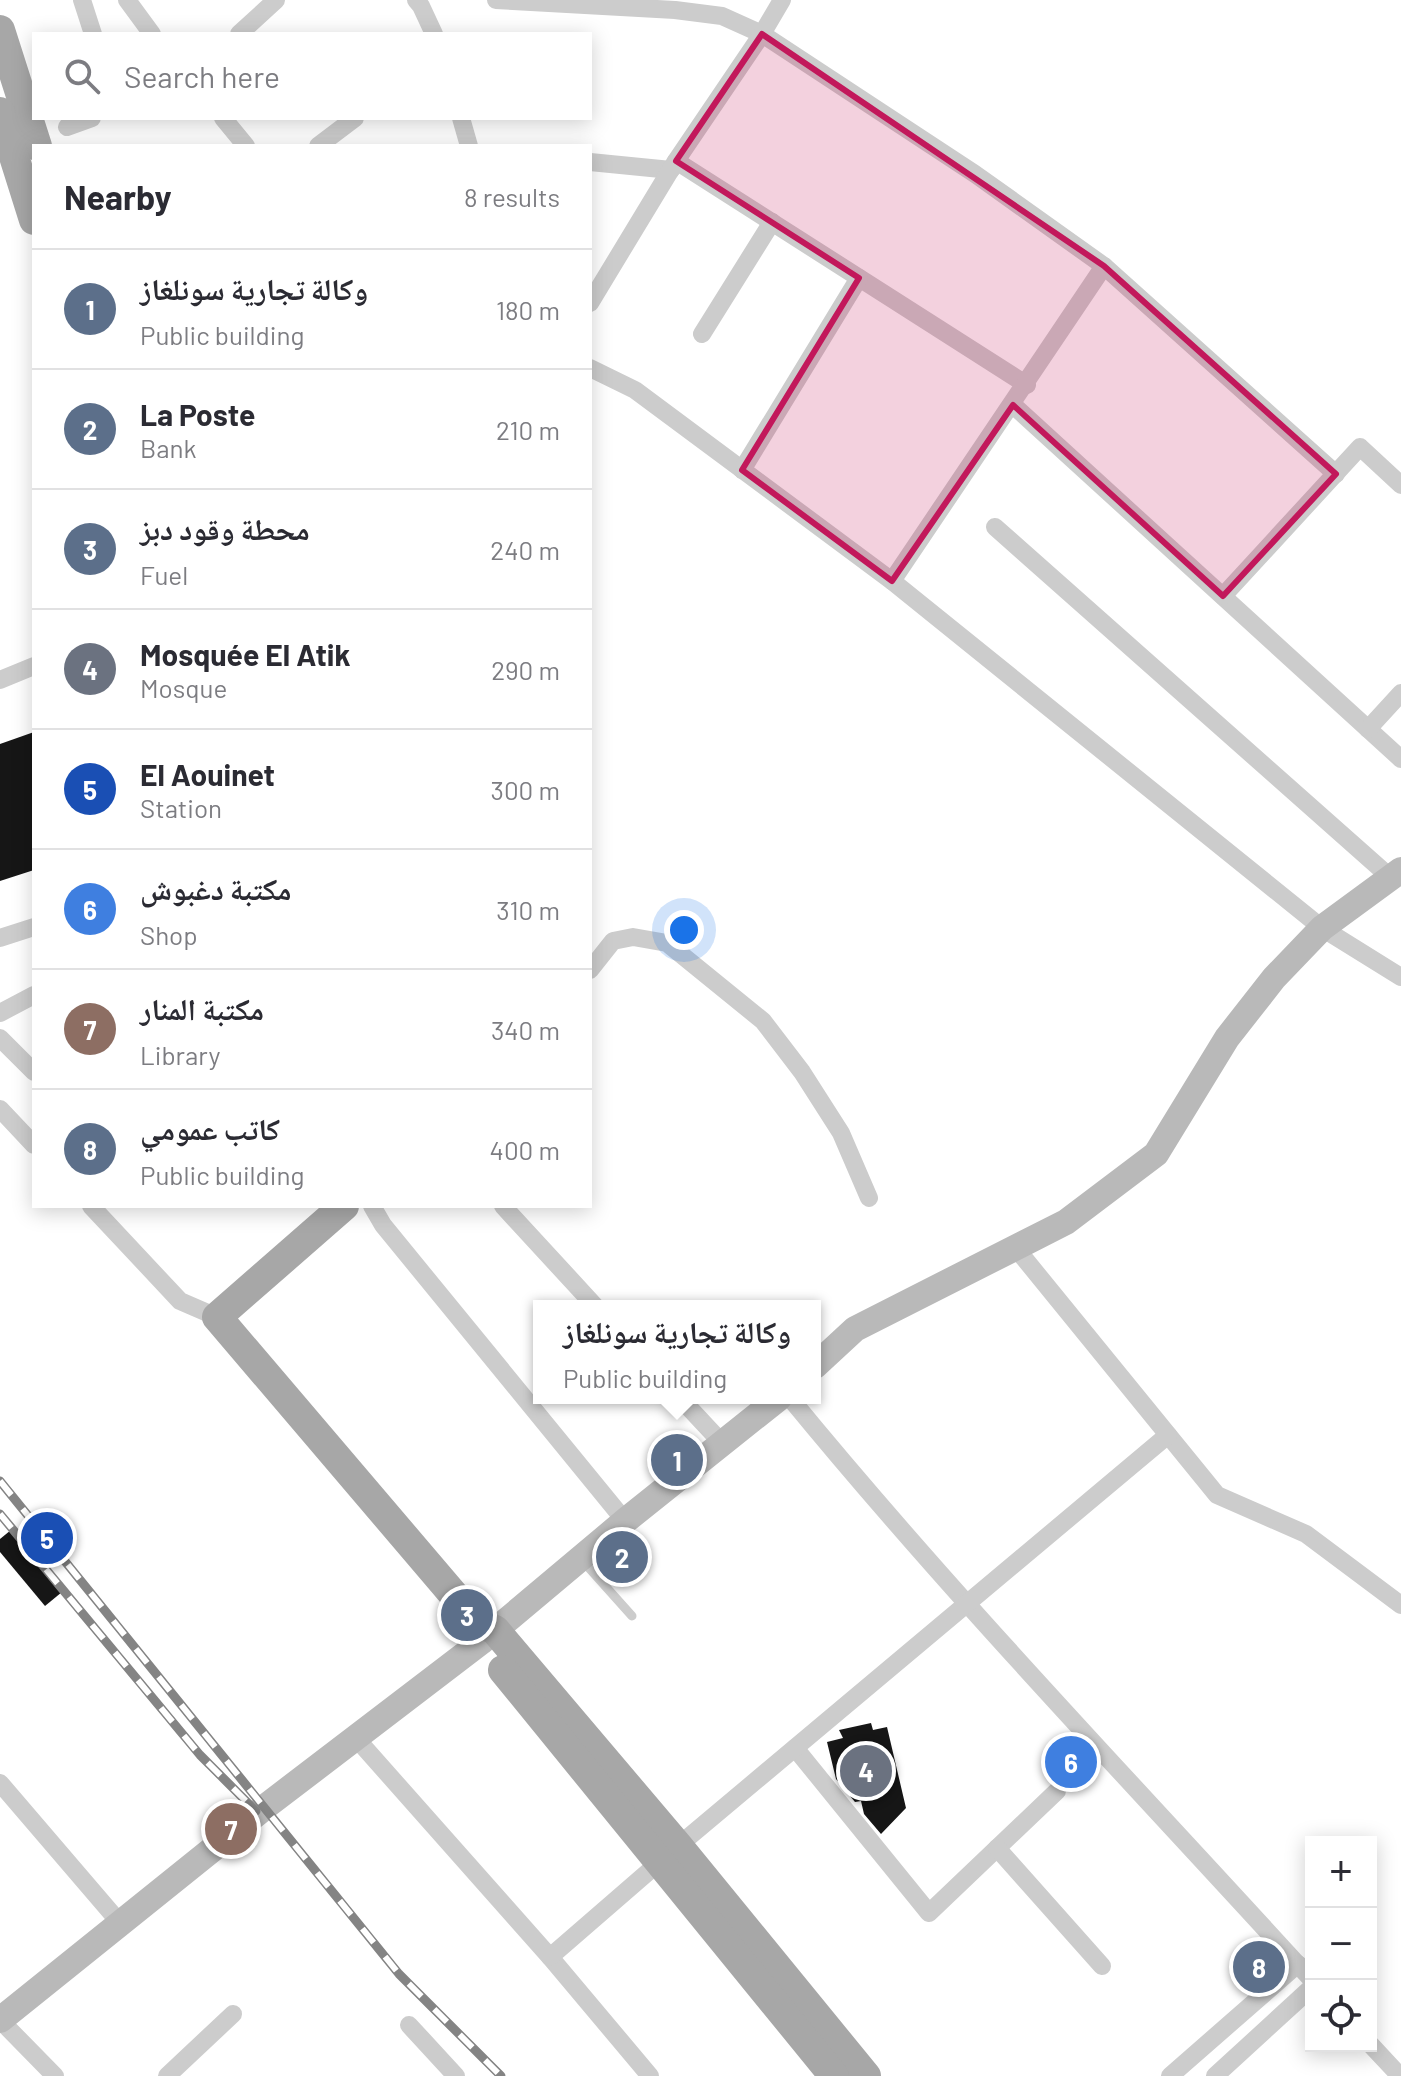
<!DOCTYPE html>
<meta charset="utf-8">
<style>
body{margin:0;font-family:Barlow,"Noto Naskh Arabic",sans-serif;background:#f7f7f7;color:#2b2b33}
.controls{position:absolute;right:24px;bottom:24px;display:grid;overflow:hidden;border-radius:0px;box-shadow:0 4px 20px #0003}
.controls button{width:72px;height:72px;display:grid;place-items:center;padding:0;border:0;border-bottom:2px solid #e1e1e2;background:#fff;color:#2b2b33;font:40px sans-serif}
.you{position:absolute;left:684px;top:930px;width:28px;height:28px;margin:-20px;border:6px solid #fff;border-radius:50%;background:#1a73e8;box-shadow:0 0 0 12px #1a73e833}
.badge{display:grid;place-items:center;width:52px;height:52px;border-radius:50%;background:#e73039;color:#fff;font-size:26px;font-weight:700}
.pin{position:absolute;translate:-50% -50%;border:4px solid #fff;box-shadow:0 2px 8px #0006}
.popup{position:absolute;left:533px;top:1300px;width:288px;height:104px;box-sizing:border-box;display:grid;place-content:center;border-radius:0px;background:#fff;filter:drop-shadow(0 2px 6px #0005);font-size:26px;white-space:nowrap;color:#7c7c81}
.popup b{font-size:30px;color:#2b2b33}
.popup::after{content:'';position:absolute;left:50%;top:100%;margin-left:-16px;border:16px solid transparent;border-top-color:#fff}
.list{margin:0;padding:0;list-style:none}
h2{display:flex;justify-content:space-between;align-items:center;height:104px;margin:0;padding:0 32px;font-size:34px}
h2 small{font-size:26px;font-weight:400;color:#7c7c81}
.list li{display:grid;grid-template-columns:52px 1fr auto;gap:24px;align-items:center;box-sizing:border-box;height:120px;padding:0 32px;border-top:2px solid #e1e1e2}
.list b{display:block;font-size:30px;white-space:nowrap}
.list p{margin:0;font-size:26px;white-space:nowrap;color:#7c7c81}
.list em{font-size:26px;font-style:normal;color:#7c7c81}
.icon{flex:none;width:44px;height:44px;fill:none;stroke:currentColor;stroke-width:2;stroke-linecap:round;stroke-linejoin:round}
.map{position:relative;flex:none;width:1401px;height:2076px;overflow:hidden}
.search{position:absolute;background:#fff;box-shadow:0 4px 20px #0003;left:32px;top:32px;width:560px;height:88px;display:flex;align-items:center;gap:20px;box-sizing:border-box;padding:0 28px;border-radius:0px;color:#7c7c81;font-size:30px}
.panel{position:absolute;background:#fff;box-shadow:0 4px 20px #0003;left:32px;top:144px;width:560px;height:1064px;border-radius:0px}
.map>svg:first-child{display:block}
</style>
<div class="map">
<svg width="1401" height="2076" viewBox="0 0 1401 2076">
<rect width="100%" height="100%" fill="#fff"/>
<g fill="#161616">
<path d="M34,732v138l-34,11v-137z"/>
<path d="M11,1530l51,62 -17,14 -45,-54v-13z"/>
<path d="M871,1723l2,7 14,-3 19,81 -25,26 -17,-20 -3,-13 -6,1 -19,-23 -9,-37 16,-4 -4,-8z"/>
</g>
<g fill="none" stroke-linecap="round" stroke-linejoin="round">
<path stroke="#ccc" stroke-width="9" d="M581,1559l51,57"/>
<g stroke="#ccc" stroke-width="18">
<path d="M82,0l11,34"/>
<path d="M127,0l25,34"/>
<path d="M416,0l5,6 13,28"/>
<path d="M496,0l179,10 47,6 40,18 213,140 129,92 232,208"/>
<path d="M239,34l37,-34"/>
<path d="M223,118l23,28"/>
<path d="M461,118l8,28"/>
<path d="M67,127l25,-9"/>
<path d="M318,146l37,-28"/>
<path d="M676,161l351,224"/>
<path d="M590,162l81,8"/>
<path d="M590,303l86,-142 86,-127 20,-34"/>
<path d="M702,334l70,-112"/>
<path d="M590,368l45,22 257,191 430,347 79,49"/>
<path d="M1013,405l388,354"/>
<path d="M742,470l117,-192"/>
<path d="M995,527l396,351"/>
<path d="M892,581l212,-315"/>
<path d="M1223,596l137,-149 41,38"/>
<path d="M0,680l34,-14"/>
<path d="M1368,729l33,-36"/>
<path d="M0,938l34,-11"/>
<path d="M590,970l23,-29 20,-4 34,6 96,78 39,51 39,61 28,65"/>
<path d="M0,1013l34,-18"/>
<path d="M0,1038l34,34"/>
<path d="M0,1109l34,36"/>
<path d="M91,1206l89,95 37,16"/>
<path d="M372,1206l11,19 242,296"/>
<path d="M503,1206l92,100"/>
<path d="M1015,1247l202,248 89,39 95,71"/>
<path d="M680,1398l42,45"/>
<path d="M790,1398c165,201 346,389 521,581"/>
<path d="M355,1737l195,220 100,119"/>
<path d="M795,1748l134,165 128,-122"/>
<path d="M0,1783l120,140"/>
<path d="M997,1848l105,118"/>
<path d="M550,1957l128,-111 490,-411"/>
<path d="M0,2020l55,56"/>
<path d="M409,2025l47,51"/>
<path d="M1371,2045l29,31"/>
<path d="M167,2076l66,-62"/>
<path d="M1170,2076l128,-112"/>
<path d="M1215,2076l96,-88"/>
</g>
<g stroke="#b9b9b9" stroke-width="26">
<path d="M815,1366l40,-37 211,-107 90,-68 71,-116 47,-60 48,-50 79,-58"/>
<path d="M0,2020l265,-213 216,-165 144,-121 154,-123"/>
</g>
<g stroke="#a7a7a7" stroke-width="30">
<path d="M0,30l37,116"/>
<path d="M0,112l34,108"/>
<path d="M344,1206l-127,111 259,304 19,9 183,216 188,230"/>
<path d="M503,1670l331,406"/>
</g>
<defs>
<g id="rail">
<path d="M0,1481l399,493 102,102"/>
<path d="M0,1514l200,241 56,56"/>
</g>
</defs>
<use href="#rail" stroke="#848484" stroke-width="9"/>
<use href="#rail" stroke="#fff" stroke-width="6" stroke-dasharray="18" stroke-linecap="butt"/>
</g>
<path fill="#c2185b" fill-opacity="0.2" stroke="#c2185b" stroke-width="6" stroke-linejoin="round" d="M762,34l342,232 232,208 -113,122 -210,-191 -121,176 -150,-111 117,-192 -183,-117z"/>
</svg>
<div class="controls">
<button>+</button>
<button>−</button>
<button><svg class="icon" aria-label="locate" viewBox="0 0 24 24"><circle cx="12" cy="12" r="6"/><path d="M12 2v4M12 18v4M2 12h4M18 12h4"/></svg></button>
</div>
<div class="you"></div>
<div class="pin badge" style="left:677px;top:1460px;background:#5c6f8a">1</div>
<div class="popup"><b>وكالة تجارية سونلغاز</b>Public building</div>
<div class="pin badge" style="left:622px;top:1557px;background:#5c6f8a">2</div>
<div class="pin badge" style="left:467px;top:1615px;background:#5c6f8a">3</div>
<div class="pin badge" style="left:866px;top:1771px;background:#6b7280">4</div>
<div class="pin badge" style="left:47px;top:1538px;background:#1a4fb4">5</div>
<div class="pin badge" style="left:1071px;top:1762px;background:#3f7fe0">6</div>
<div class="pin badge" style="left:231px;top:1829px;background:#8d6e63">7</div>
<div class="pin badge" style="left:1259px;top:1967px;background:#5c6f8a">8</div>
<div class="search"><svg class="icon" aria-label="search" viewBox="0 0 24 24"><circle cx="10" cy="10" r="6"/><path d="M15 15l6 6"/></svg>Search here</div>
<section class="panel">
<h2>Nearby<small>8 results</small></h2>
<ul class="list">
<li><span class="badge" style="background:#5c6f8a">1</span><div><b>وكالة تجارية سونلغاز</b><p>Public building</p></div><em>180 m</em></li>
<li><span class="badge" style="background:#5c6f8a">2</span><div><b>La Poste</b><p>Bank</p></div><em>210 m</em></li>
<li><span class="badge" style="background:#5c6f8a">3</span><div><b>محطة وقود دبز</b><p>Fuel</p></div><em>240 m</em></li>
<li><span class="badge" style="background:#6b7280">4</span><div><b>Mosquée El Atik</b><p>Mosque</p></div><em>290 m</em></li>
<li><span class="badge" style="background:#1a4fb4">5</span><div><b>El Aouinet</b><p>Station</p></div><em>300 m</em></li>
<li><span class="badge" style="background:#3f7fe0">6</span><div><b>مكتبة دغبوش</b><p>Shop</p></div><em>310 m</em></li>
<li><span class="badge" style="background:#8d6e63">7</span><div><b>مكتبة المنار</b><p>Library</p></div><em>340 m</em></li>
<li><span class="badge" style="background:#5c6f8a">8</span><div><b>كاتب عمومي</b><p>Public building</p></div><em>400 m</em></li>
</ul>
</section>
</div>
